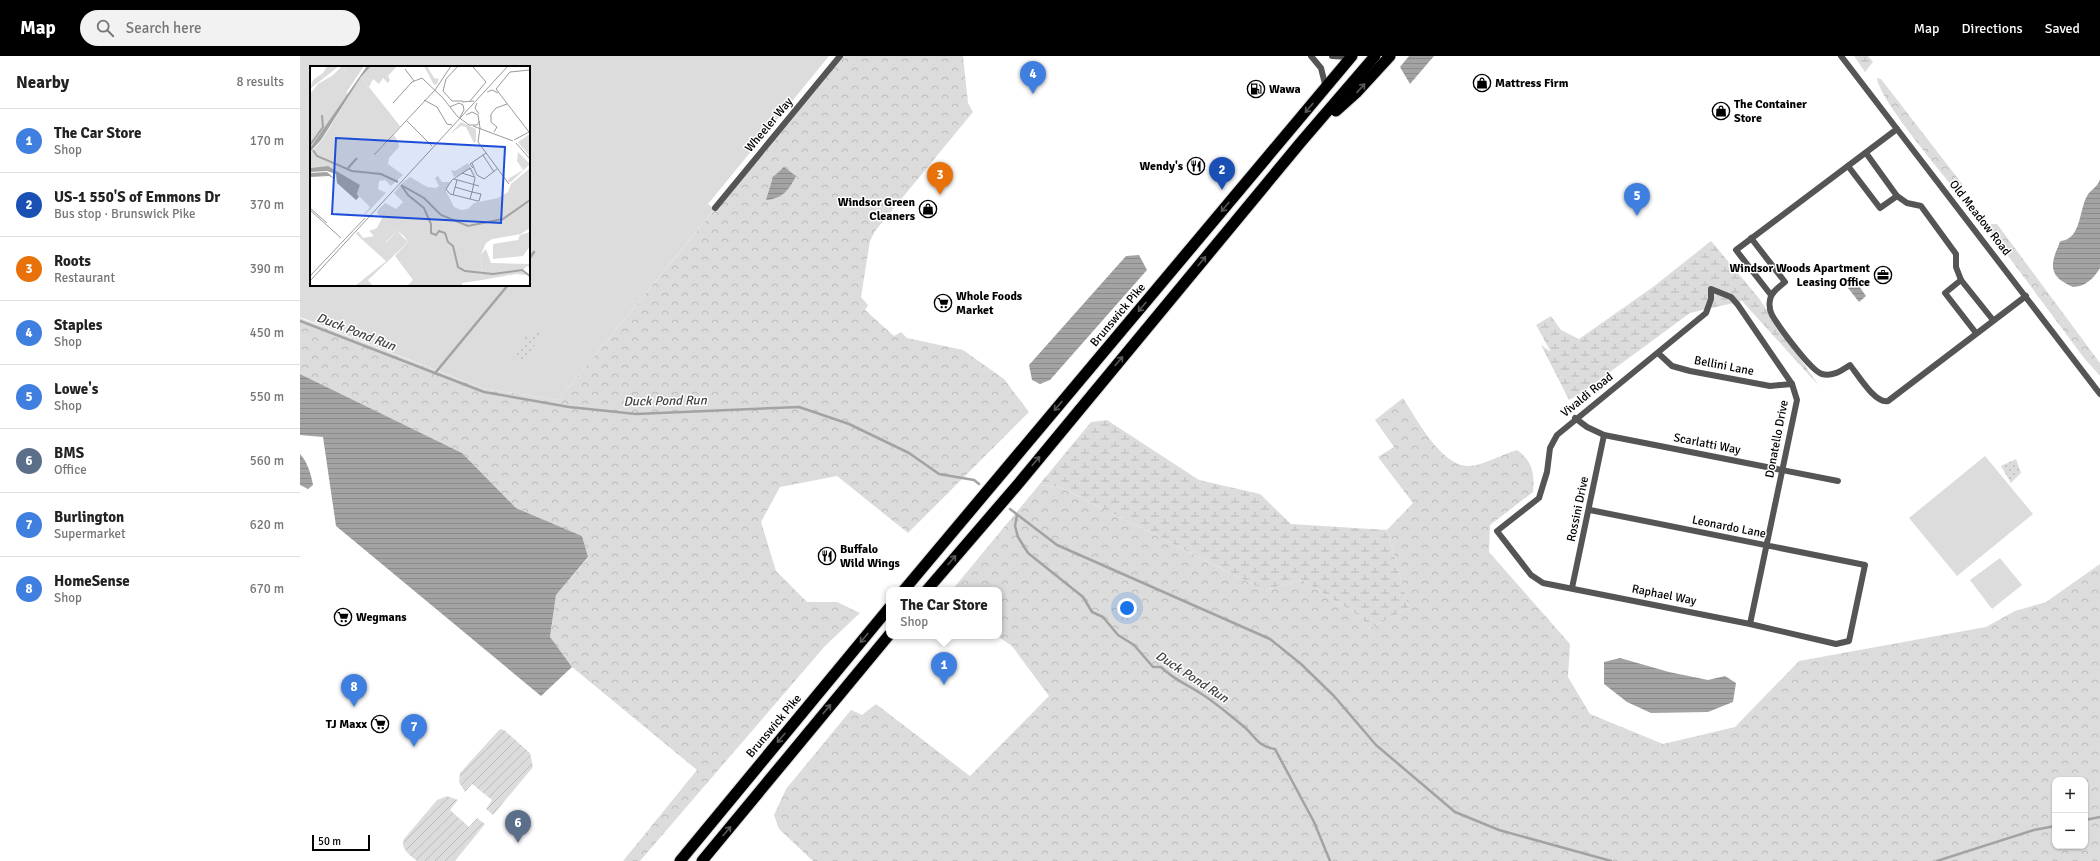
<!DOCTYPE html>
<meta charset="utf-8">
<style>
body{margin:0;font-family:Signika,sans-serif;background:#f2f2f2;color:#222}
.controls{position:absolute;right:12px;bottom:12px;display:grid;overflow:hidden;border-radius:8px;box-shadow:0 1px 3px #0004}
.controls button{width:36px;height:36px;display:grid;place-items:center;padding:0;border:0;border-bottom:1px solid #e0e0e0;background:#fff;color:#222;font:20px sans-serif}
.scale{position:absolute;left:12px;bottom:10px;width:58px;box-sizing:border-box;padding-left:4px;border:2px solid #000;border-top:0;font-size:11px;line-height:14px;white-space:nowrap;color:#000;-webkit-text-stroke:3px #fff;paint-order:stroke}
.you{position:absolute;left:827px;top:552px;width:14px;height:14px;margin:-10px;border:3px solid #fff;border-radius:50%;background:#1a73e8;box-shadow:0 0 0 6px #1a73e833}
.badge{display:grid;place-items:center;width:26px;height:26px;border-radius:50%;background:#000;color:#fff;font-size:13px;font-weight:700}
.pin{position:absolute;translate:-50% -33px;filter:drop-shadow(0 1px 2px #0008)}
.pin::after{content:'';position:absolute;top:21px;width:14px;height:12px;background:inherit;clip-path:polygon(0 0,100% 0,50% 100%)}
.popup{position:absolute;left:586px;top:531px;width:116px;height:52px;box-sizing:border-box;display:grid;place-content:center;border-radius:8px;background:#fff;filter:drop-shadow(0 1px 3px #0005);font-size:13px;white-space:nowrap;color:#767676}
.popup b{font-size:15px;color:#222}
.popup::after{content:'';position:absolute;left:50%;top:100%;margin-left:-8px;border:8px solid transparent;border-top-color:#fff}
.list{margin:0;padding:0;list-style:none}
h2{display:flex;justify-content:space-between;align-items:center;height:52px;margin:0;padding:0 16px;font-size:17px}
h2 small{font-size:13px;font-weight:400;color:#767676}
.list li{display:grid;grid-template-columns:26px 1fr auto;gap:12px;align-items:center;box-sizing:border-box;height:64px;padding:0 16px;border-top:1px solid #e0e0e0}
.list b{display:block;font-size:15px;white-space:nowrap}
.list p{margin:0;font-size:13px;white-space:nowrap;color:#767676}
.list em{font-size:13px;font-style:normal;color:#767676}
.icon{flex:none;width:22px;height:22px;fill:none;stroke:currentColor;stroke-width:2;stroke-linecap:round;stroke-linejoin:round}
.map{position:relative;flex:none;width:1800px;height:805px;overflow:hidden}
header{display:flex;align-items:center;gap:24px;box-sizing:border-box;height:56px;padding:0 20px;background:#000;color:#fff}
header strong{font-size:19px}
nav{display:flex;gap:22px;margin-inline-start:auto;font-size:14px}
.search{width:280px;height:36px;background:#f2f2f2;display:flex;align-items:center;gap:10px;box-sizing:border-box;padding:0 14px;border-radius:22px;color:#767676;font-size:15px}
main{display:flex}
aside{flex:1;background:#fff}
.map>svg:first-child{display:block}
</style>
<header>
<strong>Map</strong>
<div class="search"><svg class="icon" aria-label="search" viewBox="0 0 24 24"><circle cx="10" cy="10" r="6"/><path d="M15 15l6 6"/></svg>Search here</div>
<nav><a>Map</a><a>Directions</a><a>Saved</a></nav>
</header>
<main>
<aside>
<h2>Nearby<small>8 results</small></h2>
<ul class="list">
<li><span class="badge" style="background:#3f7fe0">1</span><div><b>The Car Store</b><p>Shop</p></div><em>170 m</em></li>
<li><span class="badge" style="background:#1a4fb4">2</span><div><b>US-1 550'S of Emmons Dr</b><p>Bus stop · Brunswick Pike</p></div><em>370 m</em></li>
<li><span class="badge" style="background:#e8710a">3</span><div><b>Roots</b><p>Restaurant</p></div><em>390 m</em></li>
<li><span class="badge" style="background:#3f7fe0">4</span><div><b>Staples</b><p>Shop</p></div><em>450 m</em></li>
<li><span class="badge" style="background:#3f7fe0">5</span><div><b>Lowe's</b><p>Shop</p></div><em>550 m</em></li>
<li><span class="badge" style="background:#5c6f8a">6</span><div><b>BMS</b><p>Office</p></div><em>560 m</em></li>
<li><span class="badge" style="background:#3f7fe0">7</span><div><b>Burlington</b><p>Supermarket</p></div><em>620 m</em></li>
<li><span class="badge" style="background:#3f7fe0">8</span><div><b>HomeSense</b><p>Shop</p></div><em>670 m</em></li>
</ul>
</aside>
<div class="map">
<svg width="1800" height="805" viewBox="0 0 1800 805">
<defs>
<pattern id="forest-crowns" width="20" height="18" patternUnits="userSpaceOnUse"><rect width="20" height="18" fill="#dcdcdc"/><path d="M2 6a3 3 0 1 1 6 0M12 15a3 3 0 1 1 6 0" fill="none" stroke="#bbb"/></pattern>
<pattern id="wetland-marsh" width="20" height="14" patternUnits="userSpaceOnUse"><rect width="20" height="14" fill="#dcdcdc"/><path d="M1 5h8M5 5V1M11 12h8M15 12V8" fill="none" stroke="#bbb"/></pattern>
<pattern id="park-dots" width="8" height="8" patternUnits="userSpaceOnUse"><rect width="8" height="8" fill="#dcdcdc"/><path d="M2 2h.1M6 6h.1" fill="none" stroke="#bbb" stroke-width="1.8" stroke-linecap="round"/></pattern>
<pattern id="garden-furrows" width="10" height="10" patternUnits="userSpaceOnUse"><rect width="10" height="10" fill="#dcdcdc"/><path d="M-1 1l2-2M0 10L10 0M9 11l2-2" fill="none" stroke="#bbb"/></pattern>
<pattern id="water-rules" width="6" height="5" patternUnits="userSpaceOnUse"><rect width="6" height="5" fill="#a3a3a3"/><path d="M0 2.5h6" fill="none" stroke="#8b8b8b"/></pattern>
</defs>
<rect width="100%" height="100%" fill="#fff"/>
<g fill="#dcdcdc" fill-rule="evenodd">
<path d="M0,0h529l-121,148 6,5 -4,6 -152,185 -76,-12 -182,-71zM11,11h218v218h-218z"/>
<path d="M1685,400l48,58 -76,62 -48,-58z"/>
<path d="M1700,502l22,27 -30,24 -22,-29z"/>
</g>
<g fill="url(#forest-crowns)" fill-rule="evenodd">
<path d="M541,0h122l5,47 5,9 -98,119 -5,10 -9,56 7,8 -3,5 29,26 7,-4 6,6 56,12 41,29 25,33 -121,121 -71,-57 -57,11 -19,35 15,49 31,31h30l23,11 -35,33 -185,215h-17l74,-91 -125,-103 -22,-29 6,-43 32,-37 -6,-22 -66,-28 -54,-55 -162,-79v-56l182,70 76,12z"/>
<path d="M1577,22l4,1 82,106v6l-3,2 -3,-1c-15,-19 -79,-94 -80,-114z"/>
<path d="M1692,168h5l103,139v13l-16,-18 -96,-129 1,-3z"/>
<path d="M1103,342c13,20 39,70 67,68 10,0 36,-13 47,-16 15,11 18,23 16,42l-43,33 -1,27 81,92 -2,33 22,37 73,30 72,-17 64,-66 187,-34 29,-16 31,-9 54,-38v297h-1287l-34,-32 -5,-14 12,-26 65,-79 11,5 14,-11 94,72 79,-80 -37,-50 -15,-10h2v-46h-47l87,-105 21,2 204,103 38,-10 59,37 8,12 40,-21 -22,-78 26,-27 -35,-46 16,-10 -19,-27zM1755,724h30v66h-30z"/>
</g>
<g fill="url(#wetland-marsh)">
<path d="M1554,0h14l5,6 -8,10z"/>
<path d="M1411,185l47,56 61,89 -77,-85 -52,12 -110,81 -11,6 -28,-55 10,7 -15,-27 15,-9 10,14 18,9 74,-52z"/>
<path d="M807,364l92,60 61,14 31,30 96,6 22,78 -40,21 -8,-12 -59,-37 -38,10 -204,-103 -21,-2 52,-63z"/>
</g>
<g fill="url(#park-dots)">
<path d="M236,276l4,1v5l-18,25 -9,-6 10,-12 1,-9h5z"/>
<path d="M1716,403l5,14 -10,10 -10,-17z"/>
</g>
<g fill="url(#garden-furrows)">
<path d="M200,673l4,1 26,23 3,14 -40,48 -7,-6 6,-9 -20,-16 -7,8 -6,-10 1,-9z"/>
<path d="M147,740l11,4 -8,10 19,17 8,-9 8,6 -30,37h-38c-7,-6 -17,-12 -13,-22l33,-39z"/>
</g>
<g fill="url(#water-rules)">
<path d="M1109,0h25l-24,28 -10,-17z"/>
<path d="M484,111l12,9c-7,14 -14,23 -30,24l7,-23z"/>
<path d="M1800,123v89c-6,10 -15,19 -27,19 -21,-9 -24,-18 -16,-38 2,-3 1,-5 4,-8 20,-2 18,-31 26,-45 4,-7 11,-9 13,-17z"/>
<path d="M839,199l8,15 -97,110 -10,4 -8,-4 -3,-15 97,-109z"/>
<path d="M1556,226l10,14 -7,6 -11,-14z"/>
<path d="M0,318l162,79 54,55 66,28 6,21 -32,38 -6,42 22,30 -31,29 -205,-170 -13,-89 -23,-2z"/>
<path d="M0,398c7,7 11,20 13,31l-5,4 -8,-4z"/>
<path d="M1320,602l49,14 39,8 17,-4 11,7 -3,19 -25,10 -57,1 -24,-11 -23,-18v-22z"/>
</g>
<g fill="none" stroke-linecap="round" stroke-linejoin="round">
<g stroke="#a3a3a3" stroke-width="2.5">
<path d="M229,203l5,-7"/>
<path d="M0,265l184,71 85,15 67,7 163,-7 50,17 60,29 30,21 35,6 5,4"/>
<path d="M136,316l72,-87"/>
<path d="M710,453l47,36 213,94 31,25 33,32 42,49 79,67 44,18 112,31"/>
<path d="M717,459l-2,11 3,11 10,16 55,44 9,15 11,5 15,18 16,10 19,22h8c12,12 25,17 39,26 15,9 28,21 42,32 14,11 14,21 33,24l39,73 16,39"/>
<path d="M1785,764l15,-3"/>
<path d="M1637,805l97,-31 21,-4"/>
</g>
<defs>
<g id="highway">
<path d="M1036,55l20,-18 34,-37"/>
<path d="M604,534l448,-534"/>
<path d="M627,534l92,-107 282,-341 74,-86"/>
<path d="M380,805l209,-253"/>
<path d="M402,805l187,-226"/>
</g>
</defs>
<use href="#highway" stroke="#dbdbdb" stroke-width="13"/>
<g stroke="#555" stroke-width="6">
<path d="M1011,0l10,12 5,20"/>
<path d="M1032,0l18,1"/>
<path d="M1541,0l259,338"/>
<path d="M1566,97l31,43 10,7 14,3 35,48v13l5,13 32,40"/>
<path d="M1548,110l32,42 17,-12"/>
<path d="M415,152l125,-152"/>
<path d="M1451,182l34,44c-6,5 -14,10 -15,18 -1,5 0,11 2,15 7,12 39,56 50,59 11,3 20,-4 28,-9 8,10 25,39 38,36l138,-105"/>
<path d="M1661,224l-16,13 31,40"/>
<path d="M1471,239l-35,-45 161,-121"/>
<path d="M1358,297l14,13 18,5 80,15 22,-2"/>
<path d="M1275,362l12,9 17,8 234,46"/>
<path d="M1290,454l275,55 -16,76 -13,3 -86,-20 -207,-41 -12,-8 -34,-44 42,-33 8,-26 3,-24 7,-13 149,-122 5,-14v-10l20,8 7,8 54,79 5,16 -47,224"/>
<path d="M1272,532l32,-153"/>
</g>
<use href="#highway" stroke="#000" stroke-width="11"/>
</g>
<defs><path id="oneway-shaft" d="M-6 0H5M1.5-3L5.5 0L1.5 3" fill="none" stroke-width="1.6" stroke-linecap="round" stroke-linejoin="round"/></defs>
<g stroke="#595959">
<use href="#oneway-shaft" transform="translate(1061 32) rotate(-47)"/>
<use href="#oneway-shaft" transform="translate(1009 52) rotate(130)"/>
<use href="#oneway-shaft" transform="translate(925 151) rotate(130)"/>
<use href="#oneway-shaft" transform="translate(902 205) rotate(-50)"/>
<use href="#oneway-shaft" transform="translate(842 251) rotate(130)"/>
<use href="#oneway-shaft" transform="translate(819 305) rotate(-50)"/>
<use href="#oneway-shaft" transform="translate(758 350) rotate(130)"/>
<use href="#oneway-shaft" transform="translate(736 405) rotate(-50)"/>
<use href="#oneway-shaft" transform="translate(652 504) rotate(-49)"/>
<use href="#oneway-shaft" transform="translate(564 582) rotate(130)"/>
<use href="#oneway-shaft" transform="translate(527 653) rotate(-50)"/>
<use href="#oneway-shaft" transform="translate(481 682) rotate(130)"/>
<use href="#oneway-shaft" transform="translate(427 775) rotate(-50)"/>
</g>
<defs>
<symbol id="shop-ring" viewBox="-11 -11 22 22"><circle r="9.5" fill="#fff" stroke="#000" stroke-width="1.5"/><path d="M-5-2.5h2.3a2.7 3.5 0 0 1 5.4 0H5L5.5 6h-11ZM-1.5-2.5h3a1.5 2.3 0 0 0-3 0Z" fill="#000"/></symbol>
<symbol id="fuel-ring" viewBox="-11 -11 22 22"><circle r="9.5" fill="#fff" stroke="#000" stroke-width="1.5"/><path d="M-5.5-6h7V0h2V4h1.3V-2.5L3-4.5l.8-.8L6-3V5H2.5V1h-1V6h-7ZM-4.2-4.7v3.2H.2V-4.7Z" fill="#000"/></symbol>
<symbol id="restaurant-ring" viewBox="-11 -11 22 22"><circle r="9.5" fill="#fff" stroke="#000" stroke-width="1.5"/><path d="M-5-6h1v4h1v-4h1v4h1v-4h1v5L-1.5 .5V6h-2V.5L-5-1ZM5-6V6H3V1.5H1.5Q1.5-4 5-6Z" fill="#000"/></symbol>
<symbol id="office-ring" viewBox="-11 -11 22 22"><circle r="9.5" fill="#fff" stroke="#000" stroke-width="1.5"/><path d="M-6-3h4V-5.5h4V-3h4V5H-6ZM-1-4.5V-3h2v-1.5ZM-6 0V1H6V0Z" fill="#000"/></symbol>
<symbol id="supermarket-ring" viewBox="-11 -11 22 22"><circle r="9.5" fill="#fff" stroke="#000" stroke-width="1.5"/><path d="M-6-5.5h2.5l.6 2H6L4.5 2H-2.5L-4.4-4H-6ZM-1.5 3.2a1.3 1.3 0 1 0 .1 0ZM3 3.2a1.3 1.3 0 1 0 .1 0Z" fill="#000"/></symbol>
</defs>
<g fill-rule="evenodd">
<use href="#shop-ring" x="1172" y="17" width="20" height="20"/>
<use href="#fuel-ring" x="946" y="23" width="20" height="20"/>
<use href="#shop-ring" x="1411" y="45" width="20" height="20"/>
<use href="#restaurant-ring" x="886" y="100" width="20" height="20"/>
<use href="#shop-ring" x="618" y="143" width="20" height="20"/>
<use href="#office-ring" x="1573" y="209" width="20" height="20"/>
<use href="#supermarket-ring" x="633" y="237" width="20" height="20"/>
<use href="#restaurant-ring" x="517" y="490" width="20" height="20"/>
<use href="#supermarket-ring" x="33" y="551" width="20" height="20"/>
<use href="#supermarket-ring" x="70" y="658" width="20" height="20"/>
</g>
<g text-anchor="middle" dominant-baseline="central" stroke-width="3" stroke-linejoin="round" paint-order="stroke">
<g font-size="12" font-weight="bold" fill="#000" stroke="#fff" text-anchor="start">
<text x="1195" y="27">Mattress Firm</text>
<text x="969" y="33">Wawa</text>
<text x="1434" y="48">The Container<tspan x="1434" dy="14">Store</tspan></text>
<text x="883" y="110" text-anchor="end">Wendy's</text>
<text x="615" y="146" text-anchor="end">Windsor Green<tspan x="615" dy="14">Cleaners</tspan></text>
<text x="1570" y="212" text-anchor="end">Windsor Woods Apartment<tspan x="1570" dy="14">Leasing Office</tspan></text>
<text x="656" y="240">Whole Foods<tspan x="656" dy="14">Market</tspan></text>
<text x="540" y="493">Buffalo<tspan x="540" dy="14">Wild Wings</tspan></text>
<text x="56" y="561">Wegmans</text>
<text x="67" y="668" text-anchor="end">TJ Maxx</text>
</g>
<g font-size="12" fill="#000" stroke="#fff">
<text transform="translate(469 69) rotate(-50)">Wheeler Way</text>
<text transform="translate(1680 162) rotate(52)">Old Meadow Road</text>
<text transform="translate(818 259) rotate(-50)">Brunswick Pike</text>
<text transform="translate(1424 310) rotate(11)">Bellini Lane</text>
<text transform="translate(1287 339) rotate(-39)">Vivaldi Road</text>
<text transform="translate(1477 383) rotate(-79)">Donatello Drive</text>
<text transform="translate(1407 388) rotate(11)">Scarlatti Way</text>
<text transform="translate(1278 453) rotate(-78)">Rossini Drive</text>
<text transform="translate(1429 471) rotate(11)">Leonardo Lane</text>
<text transform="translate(1364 539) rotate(11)">Raphael Way</text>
<text transform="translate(474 670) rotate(-50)">Brunswick Pike</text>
</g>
<g font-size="13" font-style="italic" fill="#444" stroke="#fff">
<text transform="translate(56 276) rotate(21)">Duck Pond Run</text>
<text transform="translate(365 345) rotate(-1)">Duck Pond Run</text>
<text transform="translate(892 621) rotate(33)">Duck Pond Run</text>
</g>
</g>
<g transform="translate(10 10)">
<rect width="220" height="220" fill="#fff"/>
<path d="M34,0h20l-18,27v-1zM51,11l39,49 -41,46 -42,-17 -3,-6 8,-9zM87,165l11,11 -40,38 5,6h-18l40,-32 -9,-11z" fill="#dcdcdc"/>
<path d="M17,0h12l-29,23 3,-9 10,-7zM61,0h26l-9,10 2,4 -2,3 -5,-5 -4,6 -6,-5 -4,8 -8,-10zM114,0h3l7,12 5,1 -2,5 -3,1zM83,68l5,7 1,6 -10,11 -1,6 15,11 -12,11 -6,-6 -6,1 -1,8 8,4 -28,29 12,-15 -13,-13 3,-9 -32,-19 -18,2v-16l4,-3 3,6 42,17zM220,68v23l-12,-15zM208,86l12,12 -19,18h-3v-3l15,-9 -6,-9zM220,102v60l-9,6 -29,5 -6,4 -5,11 1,26 -20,3v3h-55l6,-6 -18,-24 13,-14 -4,-6 -7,-5 -11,11 9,12 -8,8 -31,-28 2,-3 5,7 11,-2 -5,-5 8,-3 5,-10 -5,-5 1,-3 7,-7 11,6 7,-7 -9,-9 9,-11 30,14h5l-2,-8 3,-2 -4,-8 3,-2 4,6h8l-4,9 8,16 7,3 7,-1 6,-6 24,-5 10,-6 3,-8z" fill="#dcdcdc"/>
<path d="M32,0h2l3,29 -37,53v-54l8,-10 15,-9zM151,56l15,7v12l-2,2 -8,-16 -5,-1 -11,8zM158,97l9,14 -6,-8 -17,8 -3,-7 4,1zM100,111l17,10 9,1 2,8 -4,1 -31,-15zM176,183l5,14 39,1v3l-3,-1 -4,4 7,9 -3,-4 -11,-1 -34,6 -1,-26z" fill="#dcdcdc"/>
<path d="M220,166v14l-7,10 -30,3v-15l25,-4 2,-5z" fill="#dcdcdc"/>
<path d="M57,0h4l-10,11 -40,63 -11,12v-4zM18,100l32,19 -3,9 2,3 -3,3 -19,-17 -1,-9 -9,-3 -17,1v-4zM17,106l8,7 -6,-3 -19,1v-4z" fill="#a3a3a3"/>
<path fill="none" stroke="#a3a3a3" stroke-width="2" d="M0,79l13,-18 -1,-12M3,84l4,6 35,15 29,3 17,8M38,102l9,-10M91,119l7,10 16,13 7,16v9l5,2 3,-4 6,2 3,9 5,4 5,21 7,4 28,3 29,-4 8,6M91,119l23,13 17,17 27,11 35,-7 27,-19"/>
<path fill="none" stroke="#999" stroke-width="1" d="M148,0l-12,13 -3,12 9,10h11M95,3l9,12M177,26l5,-2 6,3M114,34l13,7 10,17 5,1M160,35l16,-19 -13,-15M152,36l12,-1M83,37l19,-21 10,-4 21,20 14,18 12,9M167,37l-2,5 4,6M140,41l9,-4 4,2 1,5 -4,7M156,49l6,-3 6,3 2,13M96,54l26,26M159,59h8l3,-4M163,60l40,15M170,62l-2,14 31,42M184,66l3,-5 -6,-5v-8l5,-6 11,-4M219,66l-33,-43 14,-17 20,-2M204,74l15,-8M206,77l14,16M64,89l61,-65 16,-24M173,89l11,17M162,97l5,12 7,4 13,-10M163,102l-3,-4 16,-11M152,107l12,4M144,113l25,7M145,121l17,5 9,2 -2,7h-1l-28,-7 -4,-5 6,-9 18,-12 5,10 -3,14 -2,7M143,129l4,-15M0,142l17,15M0,144l31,28M0,210l55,-58M0,215l198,-215"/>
<path fill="#1d4ed8" fill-opacity="0.15" stroke="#1d4ed8" stroke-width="2" d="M26,72l169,9 -4,76 -169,-9z"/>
<rect width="220" height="220" fill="none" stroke="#000" stroke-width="2"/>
</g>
</svg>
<div class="controls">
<button>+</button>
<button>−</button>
</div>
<div class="scale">50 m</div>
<div class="you"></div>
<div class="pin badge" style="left:644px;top:629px;background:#3f7fe0">1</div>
<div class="popup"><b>The Car Store</b>Shop</div>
<div class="pin badge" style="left:922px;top:134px;background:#1a4fb4">2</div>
<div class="pin badge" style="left:640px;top:139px;background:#e8710a">3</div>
<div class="pin badge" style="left:733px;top:38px;background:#3f7fe0">4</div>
<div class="pin badge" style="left:1337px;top:160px;background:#3f7fe0">5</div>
<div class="pin badge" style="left:218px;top:787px;background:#5c6f8a">6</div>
<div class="pin badge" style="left:114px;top:691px;background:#3f7fe0">7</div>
<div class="pin badge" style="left:54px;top:651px;background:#3f7fe0">8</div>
</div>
</main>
